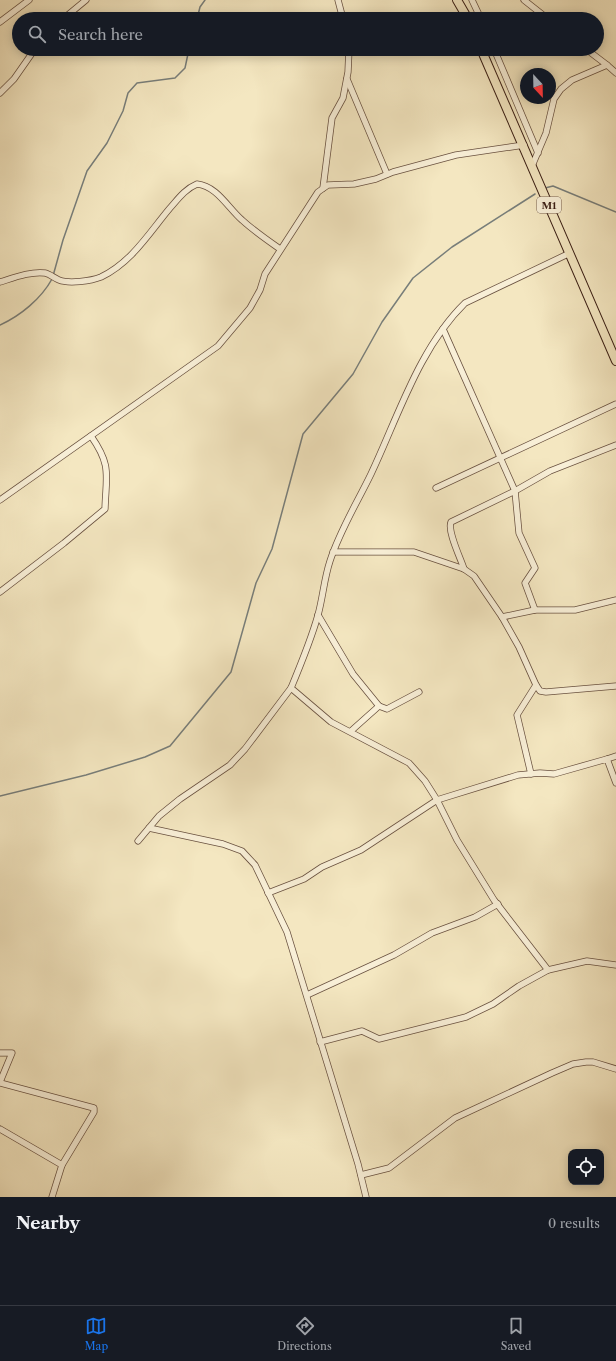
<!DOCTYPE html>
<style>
body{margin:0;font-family:"Libre Caslon Text",serif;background:#20242c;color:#f1f3f6}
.controls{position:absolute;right:12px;bottom:12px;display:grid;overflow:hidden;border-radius:8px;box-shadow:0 2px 10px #0003}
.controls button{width:36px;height:36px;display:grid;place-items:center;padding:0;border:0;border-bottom:1px solid #363941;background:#171b24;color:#f1f3f6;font:20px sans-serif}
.compass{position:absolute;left:520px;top:68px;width:36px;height:36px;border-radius:50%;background:#171b24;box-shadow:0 2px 10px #0003;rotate:158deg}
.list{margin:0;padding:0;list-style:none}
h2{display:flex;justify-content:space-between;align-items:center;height:52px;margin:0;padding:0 16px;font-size:17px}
h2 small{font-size:13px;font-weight:400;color:#9ea1a6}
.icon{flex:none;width:22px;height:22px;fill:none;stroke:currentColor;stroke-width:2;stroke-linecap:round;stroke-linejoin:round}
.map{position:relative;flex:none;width:616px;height:1197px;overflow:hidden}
.search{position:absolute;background:#171b24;box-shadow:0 2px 10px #0003;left:12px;right:12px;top:12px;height:44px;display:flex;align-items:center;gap:10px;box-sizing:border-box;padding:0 14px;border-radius:22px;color:#9ea1a6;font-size:15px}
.sheet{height:108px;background:#171b24}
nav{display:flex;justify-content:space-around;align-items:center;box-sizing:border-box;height:56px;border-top:1px solid #363941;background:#171b24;font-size:11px;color:#9ea1a6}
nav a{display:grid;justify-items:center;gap:2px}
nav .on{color:#1a73e8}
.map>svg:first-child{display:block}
</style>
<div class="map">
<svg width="616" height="1197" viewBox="0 0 616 1197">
<rect width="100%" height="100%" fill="#f4e7c1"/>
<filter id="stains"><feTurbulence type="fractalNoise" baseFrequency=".005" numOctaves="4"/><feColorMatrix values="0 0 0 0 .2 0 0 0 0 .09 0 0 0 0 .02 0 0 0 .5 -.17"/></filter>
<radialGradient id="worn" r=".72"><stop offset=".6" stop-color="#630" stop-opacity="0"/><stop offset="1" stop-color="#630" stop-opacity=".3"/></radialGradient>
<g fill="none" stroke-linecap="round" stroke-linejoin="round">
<g stroke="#787e7a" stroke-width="1.5">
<path d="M197,19l3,-12 5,-7"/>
<path d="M545,188l8,-2 63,26"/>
<path d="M53,276l10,-36 24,-69 20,-28 16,-32 5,-18 9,-10 38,-5 10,-10 4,-19"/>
<path d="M0,325c20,-9 41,-26 52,-46"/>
<path d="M0,796l86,-21 59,-18 25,-11 61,-74 25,-89 16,-34 31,-115 50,-60 29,-52 31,-44 39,-31 83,-53"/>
</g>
<defs>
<g id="minor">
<path d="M338,0l5,19"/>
<path d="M472,0l9,19"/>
<path d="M524,0l24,19"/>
<path d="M63,19l23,-19"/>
<path d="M0,22l29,-22"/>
<path d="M494,49l44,104"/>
<path d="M586,49l21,16"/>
<path d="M347,79l40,95"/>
<path d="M0,93l14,-14 21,-30"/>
<path d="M532,166l14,-33 8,-34 7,-10 11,-9 35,-15 9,8"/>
<path d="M323,188l9,-70 11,-20 5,-26 1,-23"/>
<path d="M570,253l-105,50c-46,45 -67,114 -94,171 -14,29 -31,56 -41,87 -6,18 -7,36 -12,54 -7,25 -17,49 -27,73l40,34 78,41 16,18 12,19 20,40 37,60 54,70 39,-9 29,4"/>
<path d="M0,282c13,-4 31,-11 45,-9 5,1 9,5 14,7 10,4 32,1 42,-3 31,-15 48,-44 69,-69 8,-9 15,-19 27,-24 20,2 31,24 45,36 12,11 25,20 38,29"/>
<path d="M443,329l72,162 4,42 16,35 -10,15 10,27"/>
<path d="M436,488l180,-84"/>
<path d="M0,500l218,-154 32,-38 10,-18 5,-16 53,-82 10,-7 26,-1 22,-5 17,-7 63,-17 68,-10"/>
<path d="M333,552h81l50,17 10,7 28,41 17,30 17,38"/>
<path d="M464,569c-3,-10 -17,-38 -13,-47l64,-31 35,-20 66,-26"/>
<path d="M0,592l64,-49 41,-34c1,-34 7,-43 -14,-73"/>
<path d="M318,615l35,59 26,32 -28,25"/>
<path d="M502,617l33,-7h40l41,-10"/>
<path d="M379,706l8,3 32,-17"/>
<path d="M607,759l9,-3"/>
<path d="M531,774l-14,-59 19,-30 4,6 6,1 70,-6"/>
<path d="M149,828l74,16 19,7 13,14 32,67 71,232 8,33"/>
<path d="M138,841l21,-25 21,-17 50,-34 15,-16 46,-61"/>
<path d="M268,893l36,-14 18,-12 39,-17 76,-50 81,-25 22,-2 14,1 53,-15 9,24"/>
<path d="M307,995l87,-40 38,-22 43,-16 23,-13"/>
<path d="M320,1042l42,-11 17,8 87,-22 27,-13 26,-18 29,-16"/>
<path d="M0,1053h12l-12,29"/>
<path d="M0,1083l94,25v4l-32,53"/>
<path d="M0,1129l62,36 -10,32"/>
<path d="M361,1175l28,-7 66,-50 97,-45 21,-9 13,-2h7l23,7"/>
</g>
<g id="highway">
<path d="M457,0l11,19"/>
<path d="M481,49l135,312"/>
</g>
</defs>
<use href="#minor" stroke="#695140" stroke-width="7"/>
<use href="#highway" stroke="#3b1f15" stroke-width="10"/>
<use href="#minor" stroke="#f8efd7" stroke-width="5.5"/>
<use href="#highway" stroke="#f4e7c1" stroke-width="8"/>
</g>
<g text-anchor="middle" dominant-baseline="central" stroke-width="3" stroke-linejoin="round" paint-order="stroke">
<rect fill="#f8efd7" stroke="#745d4f" stroke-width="1" x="537" y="197" width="24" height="16" rx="3"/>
<g font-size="10" font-weight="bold" fill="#3b1f15">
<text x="549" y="205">M1</text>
</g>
</g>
<rect width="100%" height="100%" filter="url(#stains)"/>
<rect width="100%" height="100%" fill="url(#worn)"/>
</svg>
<div class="controls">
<button><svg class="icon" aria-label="locate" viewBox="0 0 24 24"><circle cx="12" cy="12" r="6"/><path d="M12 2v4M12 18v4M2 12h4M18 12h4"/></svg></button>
</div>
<svg class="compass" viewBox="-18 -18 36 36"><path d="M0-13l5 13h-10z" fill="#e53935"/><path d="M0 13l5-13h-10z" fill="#9ea1a6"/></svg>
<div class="search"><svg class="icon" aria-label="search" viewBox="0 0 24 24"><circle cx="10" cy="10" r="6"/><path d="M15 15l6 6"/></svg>Search here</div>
</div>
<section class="sheet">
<h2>Nearby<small>0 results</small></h2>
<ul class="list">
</ul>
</section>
<nav>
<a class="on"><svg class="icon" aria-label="map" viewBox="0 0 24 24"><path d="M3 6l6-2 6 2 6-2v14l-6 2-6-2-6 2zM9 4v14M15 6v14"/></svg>Map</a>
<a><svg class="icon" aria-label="directions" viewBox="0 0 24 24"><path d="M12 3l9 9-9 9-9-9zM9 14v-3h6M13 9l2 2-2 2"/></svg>Directions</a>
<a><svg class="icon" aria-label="saved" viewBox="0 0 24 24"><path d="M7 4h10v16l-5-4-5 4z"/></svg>Saved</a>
</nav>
